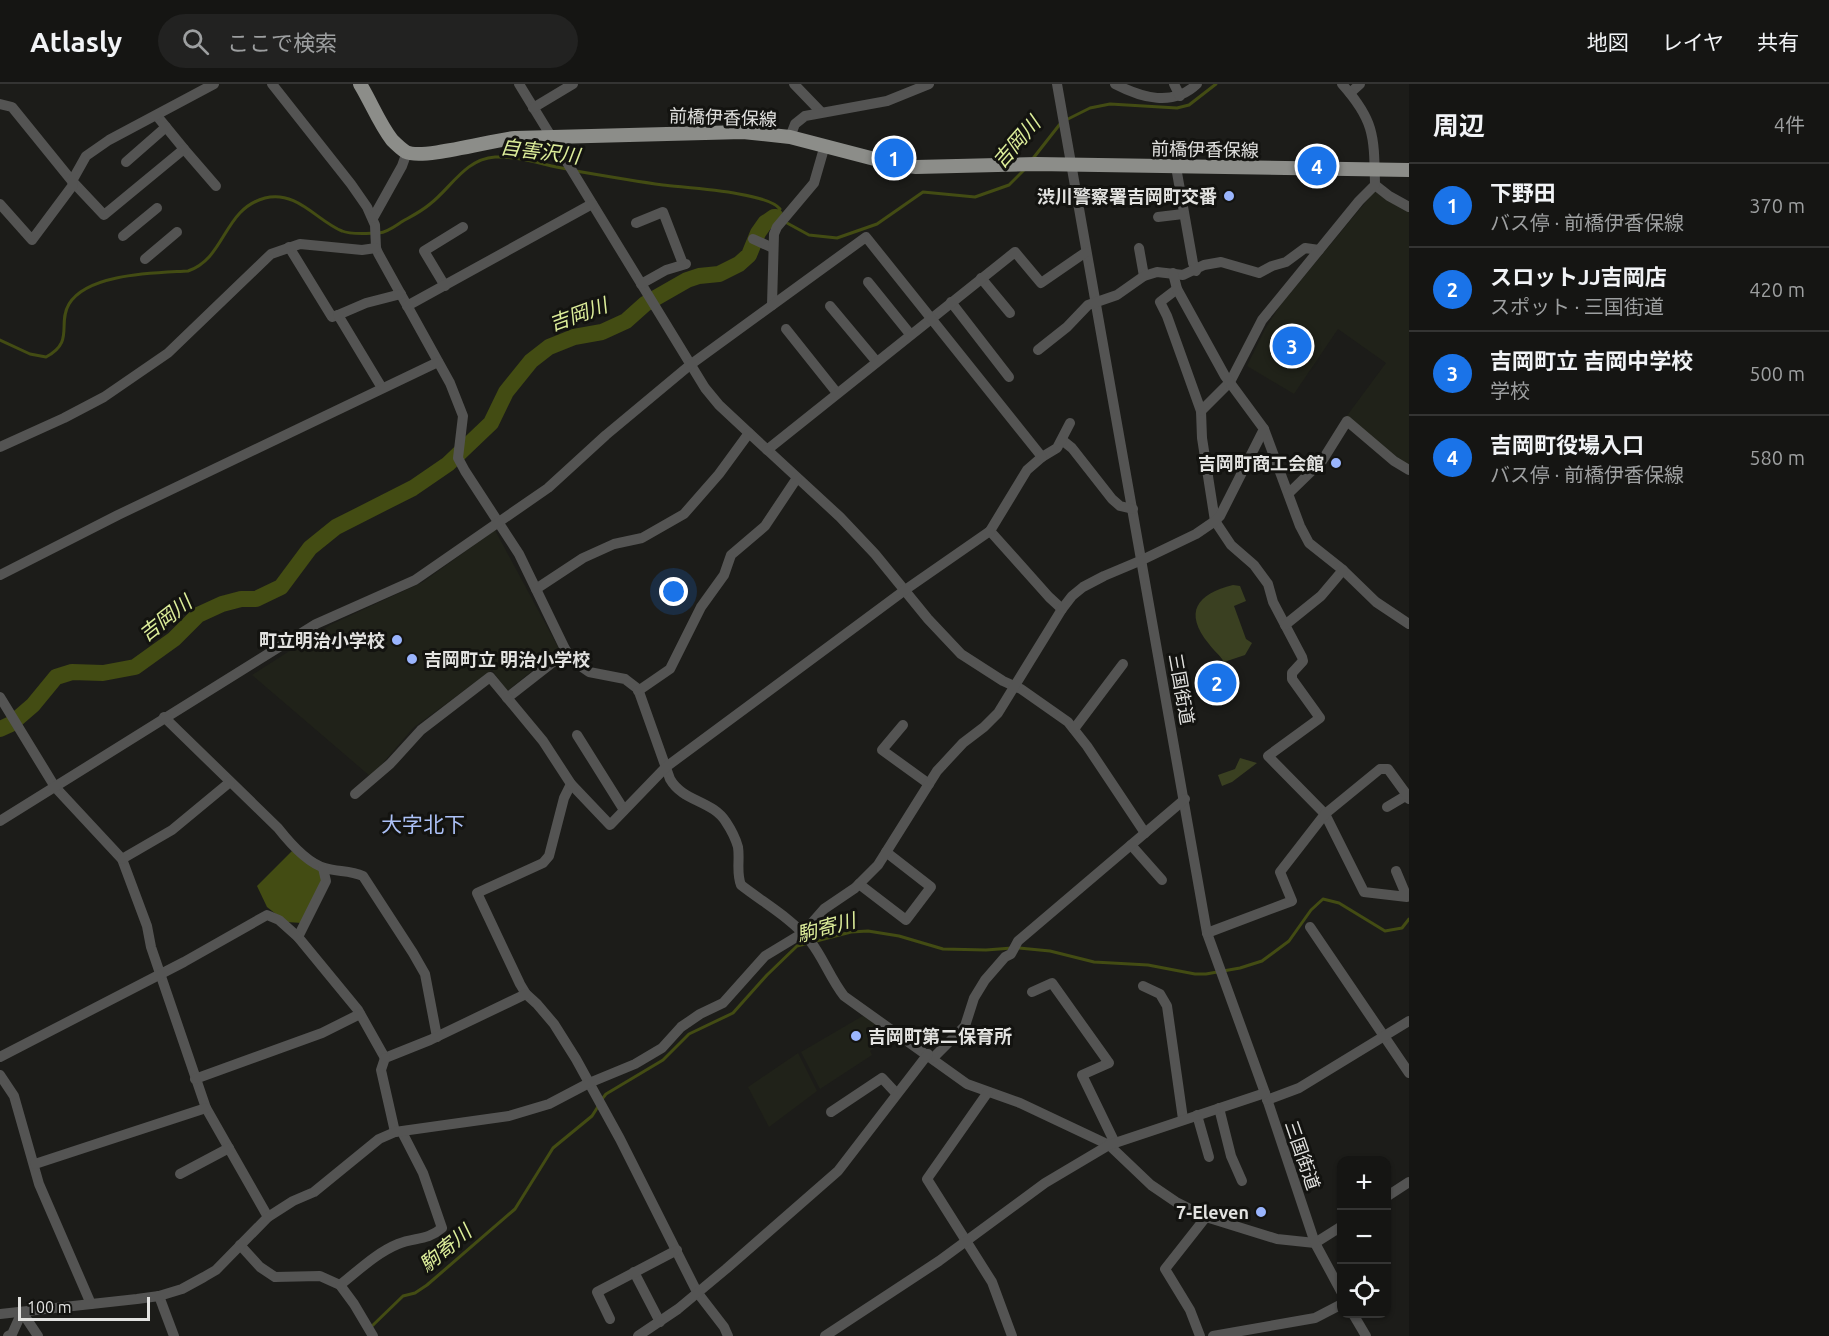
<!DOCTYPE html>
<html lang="ja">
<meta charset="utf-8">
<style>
body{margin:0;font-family:Ubuntu,"Noto Sans JP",sans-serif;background:#222221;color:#f1f3f6}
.controls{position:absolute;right:18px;bottom:18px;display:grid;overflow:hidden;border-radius:12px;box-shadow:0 2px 4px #0004}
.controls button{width:54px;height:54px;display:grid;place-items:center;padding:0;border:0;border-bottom:2px solid #343433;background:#151513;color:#f1f3f6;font:30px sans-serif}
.scale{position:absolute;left:18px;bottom:15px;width:132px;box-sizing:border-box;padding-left:6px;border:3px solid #e2e2e0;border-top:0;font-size:16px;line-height:21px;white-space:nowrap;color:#e2e2e0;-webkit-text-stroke:4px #131310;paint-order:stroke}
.you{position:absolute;left:674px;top:508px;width:21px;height:21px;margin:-15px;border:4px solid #fff;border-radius:50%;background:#1a73e8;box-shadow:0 0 0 9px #1a73e833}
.badge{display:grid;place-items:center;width:39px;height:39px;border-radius:50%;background:#1a73e8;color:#fff;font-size:20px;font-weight:700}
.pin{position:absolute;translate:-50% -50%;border:3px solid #fff;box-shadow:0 2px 6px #0006}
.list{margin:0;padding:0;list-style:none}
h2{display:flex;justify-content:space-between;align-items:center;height:78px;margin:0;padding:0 24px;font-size:26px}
h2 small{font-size:20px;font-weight:400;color:#9d9fa0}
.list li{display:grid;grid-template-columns:39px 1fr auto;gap:18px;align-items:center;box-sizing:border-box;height:84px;padding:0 24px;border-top:2px solid #343433}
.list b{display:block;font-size:22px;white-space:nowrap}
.list p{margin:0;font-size:20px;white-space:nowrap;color:#9d9fa0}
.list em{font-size:20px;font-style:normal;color:#9d9fa0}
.icon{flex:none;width:33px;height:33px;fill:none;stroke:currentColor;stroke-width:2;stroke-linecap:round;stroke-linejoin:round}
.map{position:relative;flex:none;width:1409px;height:1252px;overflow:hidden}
header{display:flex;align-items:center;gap:36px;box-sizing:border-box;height:84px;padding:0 30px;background:#151513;border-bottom:2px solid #343433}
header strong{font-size:28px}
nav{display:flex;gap:33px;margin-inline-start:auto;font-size:21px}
.search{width:420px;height:54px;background:#222221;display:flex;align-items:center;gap:15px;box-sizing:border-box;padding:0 21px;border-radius:33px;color:#9d9fa0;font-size:22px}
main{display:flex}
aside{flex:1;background:#151513}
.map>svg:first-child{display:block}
</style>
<header>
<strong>Atlasly</strong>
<div class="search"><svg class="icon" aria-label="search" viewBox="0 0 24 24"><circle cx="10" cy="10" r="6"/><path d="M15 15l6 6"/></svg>ここで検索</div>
<nav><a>地図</a><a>レイヤ</a><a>共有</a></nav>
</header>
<main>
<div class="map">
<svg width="1409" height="1252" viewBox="0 0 1409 1252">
<rect width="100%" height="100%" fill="#1c1c19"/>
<g fill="#202219">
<path d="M1374,108l6,1 5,6 24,13v254l-22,-16 -41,-33 40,-54 -48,-34 -44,65 -47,-28 18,-37 16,-25z"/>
<path d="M495,446l64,119 -52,42 -15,-21 -79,58 -42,49 -119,-102 78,-50 93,-43z"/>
<path d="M866,930l25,19 -21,18 2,4 -52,34 -19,-37z"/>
<path d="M798,969l19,38 -48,36 -21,-40z"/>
</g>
<g fill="#3a4021">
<path d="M1233,501l7,1 6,15 -12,5 12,33 6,4 -7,12 -21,7c-4,-7 -10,-11 -15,-18 -26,-32 -12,-50 24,-59z"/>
<path d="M1240,674l17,5 -25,19 -10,4 -4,-11 17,-6z"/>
</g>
<path fill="#434c13" d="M292,767l30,21 1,9 -21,42 -16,-1 -19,-15 -10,-21z"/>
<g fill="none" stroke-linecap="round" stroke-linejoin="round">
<g stroke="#434c13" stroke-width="3">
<path d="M1066,36l24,-12 20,-4 67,4 12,-3 27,-21"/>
<path d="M1031,77l29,-37"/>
<path d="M576,87c29,5 58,10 87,14 23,3 104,7 117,24l-4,8 33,18 28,3 40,-14 46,-32 52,5 34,-12 16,-16"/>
<path d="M0,256l30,14 16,3c29,-15 11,-33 23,-53 19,-31 87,-31 119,-33 38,-13 35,-62 77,-73 32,-8 52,23 77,33 9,4 27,2 37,2 9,-1 16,-7 24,-12 9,-5 19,-10 27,-17 21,-16 35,-45 65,-47 23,-1 49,8 72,12"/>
<path d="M1019,864l31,3 44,11 54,3 47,9h11l34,-6 22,-7 27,-20 22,-31 12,-11 16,4 46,28 17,-3 7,-9"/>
<path d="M602,1015l4,-5 57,-34 26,-26 44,-21 34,-38 30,-29 54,-14 17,-1 31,5 44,13 43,1 26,-2"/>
<path d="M371,1243l32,-31 12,-3 12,-8 88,-76 38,-61 39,-32 7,-11"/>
</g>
<path stroke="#434c13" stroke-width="16" d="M0,645l11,-5 22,-19 23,-28 16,-5 31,1 32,-6 39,-28 24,-24 24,-11 19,-5h15l25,-12 29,-39 26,-21 77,-39 35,-24 43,-41 15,-31 25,-31 18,-14 25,-10 28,-5 24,-11 19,-17 42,-24 12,-4 20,-2 20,-10 10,-9 9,-22 7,-10 9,-6h2"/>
<g stroke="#545453" stroke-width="10">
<path d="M272,0l79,100 16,23 8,18 1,23 2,5 72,130 13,33 -5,42 7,13 54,83 46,95 11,14 13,9 36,7 13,10 32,90c13,23 42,21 56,43 4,6 10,18 12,25 2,13 -2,26 3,38 23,18 50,33 69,56 13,16 20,37 34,55l123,88 53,19 89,42 42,40 25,17 30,15 71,22 38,4 27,-17"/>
<path d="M519,0l186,304 14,17 30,28 91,84 35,37 53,65 33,35 42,27 18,8 47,33 19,24 58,87"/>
<path d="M794,0l27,28"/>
<path d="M1057,0l150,849 58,160 50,150 27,50"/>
<path d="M1115,0c27,14 58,23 82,0"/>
<path d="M1174,0l6,12"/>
<path d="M1350,9l10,-9"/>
<path d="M0,20l12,3 60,74 32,34 80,-66 -27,-33"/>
<path d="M533,24l40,-24"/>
<path d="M790,53l5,-13 10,-8 82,-15 42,-17"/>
<path d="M184,65l32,37"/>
<path d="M126,78l40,-35"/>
<path d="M1176,83l17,96 3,8"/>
<path d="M1375,101l14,11 20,11"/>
<path d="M0,120l32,36 41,-55 -1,-4 14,-25 23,-16 105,-56"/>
<path d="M1158,133l25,-3"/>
<path d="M373,134l29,-52 5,-14"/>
<path d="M636,139l27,-11 20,52"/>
<path d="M123,152l34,-28"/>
<path d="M753,155l20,9"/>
<path d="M289,163l43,70 6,-2"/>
<path d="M1139,164l5,28"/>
<path d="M145,175l32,-27"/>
<path d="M981,194l29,35"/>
<path d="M868,198l42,52"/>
<path d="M641,200l25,-14 20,-6"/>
<path d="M445,202l-21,-35 39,-24"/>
<path d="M1177,205l-17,13 7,14 34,95 1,27 13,83 16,24 23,20 14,19 5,18 29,55 1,4 -11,12v6l28,39 -52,38 57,58 39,78 43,5 -11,-26"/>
<path d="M951,218l58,75"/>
<path d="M772,221l2,-71 3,-7 37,-44 11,-38"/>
<path d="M407,222l185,-102"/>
<path d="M830,222l46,55"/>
<path d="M786,245l51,64"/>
<path d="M1038,266l29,-23 21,-22 29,-10 27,-19 13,-4 26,3 21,-10 17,-3 38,11 13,-7 14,-4 19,-14 14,2"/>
<path d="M382,304l-44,-73 28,-12 35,-9"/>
<path d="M1201,327l29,-29 32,-62 97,-119 16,-16c-1,-49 0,-64 -33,-101"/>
<path d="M1264,345l36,97 9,17 34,27 33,32 33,22"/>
<path d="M1062,356l10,8 40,51 8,7 13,3"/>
<path d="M0,363l64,-29 40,-21 64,-44 103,-99 29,-10 62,6 14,-2"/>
<path d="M767,366l248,-198 26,31 45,-31"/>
<path d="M1289,409l33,-32 25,-40 47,40 15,9"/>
<path d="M990,447l59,66 13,12"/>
<path d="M0,491l118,-60 320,-153"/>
<path d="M536,505l47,-31 31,-14 28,-6 42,-24 35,-40 30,-41"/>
<path d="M1285,541l36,-29 22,-26"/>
<path d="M638,607l32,-22 31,-62 23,-32 7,-20 34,-29 32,-48"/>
<path d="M0,613l55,90 67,72 25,67 4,21 55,161 62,109"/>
<path d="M507,614l55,-43 3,-6"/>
<path d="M164,633l114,111c11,14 29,35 47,40 13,4 25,2 38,8l50,77 12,21 12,63"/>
<path d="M903,641l-21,25 47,34"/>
<path d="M1074,645l49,-65"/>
<path d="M577,651l47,75"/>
<path d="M571,700l-7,14 -15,58 -6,7 -66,30 43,91 6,10 11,10 17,20 22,35 44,80 77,153 27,35 4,9"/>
<path d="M355,710l35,-30 31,-34 69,-53 53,64 28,43 39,41 56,-58 239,-177 85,-59 37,-61 15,-13 15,-9 13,-25"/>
<path d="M1387,723l20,-12 2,4"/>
<path d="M0,737l316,-197 99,-44 133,-92 58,-53 84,-70 176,-128 176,220"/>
<path d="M1131,761l31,35"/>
<path d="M122,775l50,-29 58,-48"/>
<path d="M859,800l47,36 25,-33 -45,-35"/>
<path d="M1310,843l99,146"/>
<path d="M1207,849l85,-32 -12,-29 45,-58 55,-45h8l19,26 2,-1"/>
<path d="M298,853l28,-56 -3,-13"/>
<path d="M1143,902l17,8 7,12 16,113"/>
<path d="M1032,908l20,-9 57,80 -27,12 31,64 -4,6"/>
<path d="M0,973l184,-95 83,-47 12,5 19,17 60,73 27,48 45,-18 96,-46"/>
<path d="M385,974l-4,12 14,62"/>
<path d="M933,974l32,-32 9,-28 11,-18 20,-23 6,-3 7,-13 167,-142"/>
<path d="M0,991l14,21 25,88 52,120"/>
<path d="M195,995l127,-46 38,-19"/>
<path d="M988,1008l-61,87 65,103 20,54"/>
<path d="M1267,1016l32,-12 110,-67"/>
<path d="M1219,1024l12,48 11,25"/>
<path d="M831,1028l51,-34 14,15"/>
<path d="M1197,1031l12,42"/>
<path d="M35,1080l171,-56"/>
<path d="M180,1090l49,-26"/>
<path d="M1386,1113l23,-15"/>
<path d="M240,1161l20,22 15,10 45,-1 20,9 14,19 19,32"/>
<path d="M634,1188l26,50"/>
<path d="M340,1201c18,-14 36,-32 58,-41 17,-7 29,-3 44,-16l-19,-55 -21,-41"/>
<path d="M159,1212l15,40"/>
<path d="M22,1228l16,24"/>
<path d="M0,1230l137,-15 22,-3 23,-7 22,-12 12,-7 52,-53 25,-16 21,-9 65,-53 16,-7 114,-16 40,-12 40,-21 46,-19 27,-16 19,-21 19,-13 23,-11 42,-47 38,-23 21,-24 31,-21 23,-23 59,-94 26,-28 21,-16 14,-14 64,-104 10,-13 11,-9 21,-11 38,-16 54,-26 19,-13 5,-5 44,-87 -39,-53 -48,-87 -4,-16"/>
<path d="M1353,1230l13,22"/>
<path d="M610,1235l-13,-27 80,-42"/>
<path d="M8,1252l4,-2 10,-22"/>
<path d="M638,1252l40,-27 48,-40 112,-98 90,-117"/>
<path d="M825,1252l114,-75 106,-78 64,-38 156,-52"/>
<path d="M1200,1252l-10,-26 -25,-41 41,-52"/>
<path d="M1213,1252l102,-18 27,-14"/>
</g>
<path stroke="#8c8d89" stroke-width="14" d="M360,0c11,18 19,39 32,56 4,4 9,9 14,12 17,8 86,-12 109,-14l228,-6 47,5 100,26 26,4 120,-3 373,6"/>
</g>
<g fill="#9ab5fd" stroke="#131310" stroke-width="2">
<circle cx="1229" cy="112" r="6"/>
<circle cx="1336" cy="379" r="6"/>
<circle cx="397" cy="556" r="6"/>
<circle cx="412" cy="575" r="6"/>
<circle cx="856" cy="952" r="6"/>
<circle cx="1261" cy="1128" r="6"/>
</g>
<g text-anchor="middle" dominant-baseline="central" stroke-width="6" stroke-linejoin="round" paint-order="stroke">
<g font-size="18" fill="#e2e2e0" stroke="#131310">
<text transform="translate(723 33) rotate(2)">前橋伊香保線</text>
<text transform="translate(1205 65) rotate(1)">前橋伊香保線</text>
<text transform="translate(1182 605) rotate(80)">三国街道</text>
<text transform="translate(1303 1071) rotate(71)">三国街道</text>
</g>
<g font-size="18" font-weight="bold" fill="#e2e2e0" stroke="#131310" text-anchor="end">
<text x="1217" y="112">渋川警察署吉岡町交番</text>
<text x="1324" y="379">吉岡町商工会館</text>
<text x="385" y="556">町立明治小学校</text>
<text x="424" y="575" text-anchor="start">吉岡町立 明治小学校</text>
<text x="868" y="952" text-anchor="start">吉岡町第二保育所</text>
<text x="1249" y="1128">7-Eleven</text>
</g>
<g font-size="20" font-style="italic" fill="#ddee9a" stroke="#131310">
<text transform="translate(1016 58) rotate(-49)">吉岡川</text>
<text transform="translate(540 67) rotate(7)">自害沢川</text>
<text transform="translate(578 230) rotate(-20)">吉岡川</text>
<text transform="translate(165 534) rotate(-38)">吉岡川</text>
<text transform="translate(826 843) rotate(-15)">駒寄川</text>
<text transform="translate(445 1164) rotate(-40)">駒寄川</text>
</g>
<g font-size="21" fill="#acc1f7" stroke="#131310">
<text x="423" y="740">大字北下</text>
</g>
</g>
</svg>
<div class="controls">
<button>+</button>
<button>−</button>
<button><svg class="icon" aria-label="locate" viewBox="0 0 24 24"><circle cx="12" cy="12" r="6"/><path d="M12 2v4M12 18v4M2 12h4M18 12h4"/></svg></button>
</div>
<div class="scale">100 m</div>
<div class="you"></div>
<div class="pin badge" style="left:894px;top:74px">1</div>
<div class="pin badge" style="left:1217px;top:599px">2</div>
<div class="pin badge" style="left:1292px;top:262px">3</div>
<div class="pin badge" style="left:1317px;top:82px">4</div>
</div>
<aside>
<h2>周辺<small>4件</small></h2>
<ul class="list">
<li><span class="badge">1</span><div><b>下野田</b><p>バス停 · 前橋伊香保線</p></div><em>370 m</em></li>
<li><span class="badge">2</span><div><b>スロットJJ吉岡店</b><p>スポット · 三国街道</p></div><em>420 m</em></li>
<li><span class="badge">3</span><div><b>吉岡町立 吉岡中学校</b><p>学校</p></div><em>500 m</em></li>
<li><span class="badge">4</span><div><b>吉岡町役場入口</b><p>バス停 · 前橋伊香保線</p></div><em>580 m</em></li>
</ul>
</aside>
</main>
